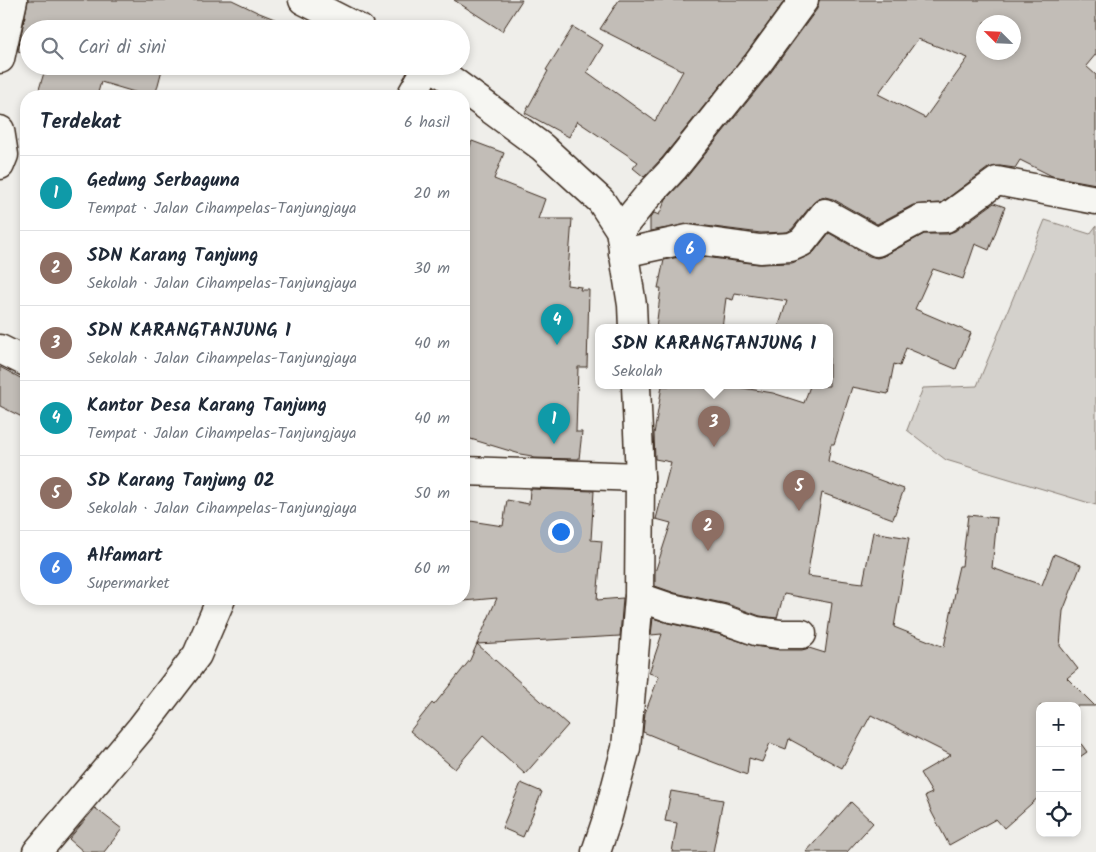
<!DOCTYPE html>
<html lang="id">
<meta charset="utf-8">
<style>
body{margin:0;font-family:Kalam,sans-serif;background:#f2f2f3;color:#1f2937}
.controls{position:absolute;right:15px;bottom:15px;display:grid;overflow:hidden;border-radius:10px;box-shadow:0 2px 8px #0003}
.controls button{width:45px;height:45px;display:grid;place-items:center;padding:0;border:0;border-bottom:1px solid #e0e1e3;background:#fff;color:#1f2937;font:25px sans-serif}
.compass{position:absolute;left:976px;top:15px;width:45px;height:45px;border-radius:50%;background:#fff;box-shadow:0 2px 8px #0003;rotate:294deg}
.you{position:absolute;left:560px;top:531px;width:18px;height:18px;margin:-12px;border:4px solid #fff;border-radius:50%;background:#1a73e8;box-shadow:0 0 0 8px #1a73e833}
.badge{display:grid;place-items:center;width:32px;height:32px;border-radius:50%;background:#b45309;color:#fff;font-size:16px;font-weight:700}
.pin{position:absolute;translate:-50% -41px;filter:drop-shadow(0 1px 2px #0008)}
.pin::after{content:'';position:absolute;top:26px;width:18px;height:15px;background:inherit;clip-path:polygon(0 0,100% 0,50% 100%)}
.popup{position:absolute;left:595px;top:324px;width:238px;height:65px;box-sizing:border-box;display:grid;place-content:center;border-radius:10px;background:#fff;filter:drop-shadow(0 1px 4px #0005);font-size:16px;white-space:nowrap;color:#747a83}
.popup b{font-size:19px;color:#1f2937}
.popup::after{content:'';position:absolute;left:50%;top:100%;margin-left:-10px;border:10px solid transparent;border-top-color:#fff}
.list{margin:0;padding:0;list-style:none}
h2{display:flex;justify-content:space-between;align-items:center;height:65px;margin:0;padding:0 20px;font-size:21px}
h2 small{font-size:16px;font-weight:400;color:#747a83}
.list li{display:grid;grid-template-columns:32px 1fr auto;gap:15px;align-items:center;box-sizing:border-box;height:75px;padding:0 20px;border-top:1px solid #e0e1e3}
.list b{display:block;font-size:19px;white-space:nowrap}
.list p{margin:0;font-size:16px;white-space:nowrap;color:#747a83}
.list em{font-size:16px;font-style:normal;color:#747a83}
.icon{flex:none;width:28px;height:28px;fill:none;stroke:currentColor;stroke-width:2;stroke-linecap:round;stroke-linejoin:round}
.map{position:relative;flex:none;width:1096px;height:852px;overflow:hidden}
.search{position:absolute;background:#fff;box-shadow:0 2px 8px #0003;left:20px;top:20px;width:450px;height:55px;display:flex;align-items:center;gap:12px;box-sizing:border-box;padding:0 18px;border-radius:28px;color:#747a83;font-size:19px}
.panel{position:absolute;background:#fff;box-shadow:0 2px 8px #0003;left:20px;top:90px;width:450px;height:515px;border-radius:20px}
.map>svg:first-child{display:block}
</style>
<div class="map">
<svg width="1096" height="852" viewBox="0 0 1096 852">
<rect width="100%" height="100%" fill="#efeeea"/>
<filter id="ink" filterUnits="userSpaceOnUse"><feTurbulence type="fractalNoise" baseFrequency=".02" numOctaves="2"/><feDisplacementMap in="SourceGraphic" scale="10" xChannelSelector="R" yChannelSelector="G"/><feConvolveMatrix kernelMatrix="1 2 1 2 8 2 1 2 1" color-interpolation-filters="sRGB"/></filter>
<g filter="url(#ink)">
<path fill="#d4d1cc" stroke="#887e75" d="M1045,220l45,14 6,-8v279l-150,-45 -39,-30 16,-42 54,-2z"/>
<g fill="#c2bdb7" stroke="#3b2a1e" fill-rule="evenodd">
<path d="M28,0h204l25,12 25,10 -3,7h-250v26l-11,-4z"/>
<path d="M454,0h68l-20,31z"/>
<path d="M619,0h166l-39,54 -84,104 -18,19 -11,-9 5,-6 -61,-41 -8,16 -44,-24 23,-42 -2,-1 27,-43 30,18 -16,27 68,49 28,-50 -83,-42z"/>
<path d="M819,0h277v54l-10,12 10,9v109l-44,-8 -32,-16 -5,8 -15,-2 -12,2 -47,35 -28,2 -36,19 -44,-25 -8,-2 -7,2 -5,4 -21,26 -5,3 -26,1 -71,-9 -40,7v-13l4,-5 5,2 7,-16 20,-21 85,-106 46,-63zM984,22h30v30h-30zM918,39l50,19 -43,60 -47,-24z"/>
<path d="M46,66h117l-8,30h-7l-47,-14 -4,14h-60z"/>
<path d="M472,141l32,12 -10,26 51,20 -7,20h34l-5,66 14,2 -1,3h9l-2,77h-9l-2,65h6l-3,27 -47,-1v-2l-12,-2 -56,-17v-274z"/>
<path d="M994,203l11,4 -16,43 -14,-6 -12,35 -30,-10 -18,40 56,24 -15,36 -50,-21 -6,18 -6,-2 -6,30 -36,-7 -18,57h-3l-3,17 76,28 -11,30 -71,-26 -15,83 56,7 10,-51 36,6 -15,89 50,20 12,-59h-2l5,-22h3l6,-51 29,3 -5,50 50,17 12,-31 27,11 -18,46 -3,35 18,23 -11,9 28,28h-55v90l-36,32 -8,-9 -47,26 -17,-32 -7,-17 7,-3 -12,-20 31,-18 -80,-40 -29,53 -53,-29 -3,10 -16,-6 -8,19 -13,-4 -2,17 -71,-27 1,-2 -34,-14 2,-19 14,-37 -10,-3 13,-39 -11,1 2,-17 15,5 50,11 36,12 26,4h22l7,-2 16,5 7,-50 -48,-9 -7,24 -17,-2 -33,-12 -52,-11 -20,-7v-14l16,-49 -15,-4 15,-57 -16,-3 -1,-25 8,-48h69l42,7 31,10 6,-17h19v-58h-51l9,-27 -52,-8 -2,7 -7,-2 -4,30h-66l5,-40h-3l6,-28 25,-5 69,9 34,-1 16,-7 6,-4 15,-19 40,23 8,2 7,-2 40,-22h23l8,-3z"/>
<path d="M0,367l26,14v38l-26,-13z"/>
<path d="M530,489l64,2 -3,49 11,1 -5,59 26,-2 -3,38 -143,8 20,-46 -33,3v-81l39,6 4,-26 22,4z"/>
<path d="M477,644l91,81 -43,49 -42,-38 -28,33 -45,-38 22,-28 2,2 36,-45z"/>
<path d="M1077,738l10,14 -10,7z"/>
<path d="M521,783l21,9 -19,45 -21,-9z"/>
<path d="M671,791l52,9 -10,52h-41l5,-29 -12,-2z"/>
<path d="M851,802l22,21 -26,29h-41z"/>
<path d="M95,808l27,21 -18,23h-20l-15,-13z"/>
</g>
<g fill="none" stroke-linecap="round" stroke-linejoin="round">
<defs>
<g id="street">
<path d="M0,59l13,-59"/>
<path d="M411,96l17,-30"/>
<path d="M0,130l4,25 -4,10"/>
<path d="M620,230l26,-32 28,-30 84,-105 46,-63"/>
<path d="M623,253l65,-14 72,10 31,-2 11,-5 23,-29 52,29 43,-23 26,-1 51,-37 99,19"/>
<path d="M0,349l26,13"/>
<path d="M464,471l176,6"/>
<path d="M639,597l32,11 51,11 34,12 24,3h22"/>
<path d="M37,852l104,-124 56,-73 24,-56"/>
</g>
<g id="secondary">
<path d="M303,0l57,29"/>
<path d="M432,66l110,81 59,54 19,29 12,75 1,23"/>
<path d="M596,852l12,-36 18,-68 13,-151 1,-120 -4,-91"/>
</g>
</defs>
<use href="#street" stroke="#3b2a1e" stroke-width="31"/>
<use href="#secondary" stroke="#3b2a1e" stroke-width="31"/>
<use href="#street" stroke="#f6f6f2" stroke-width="28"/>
<use href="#secondary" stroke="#f6f6f2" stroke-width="28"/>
</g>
</g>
</svg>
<div class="controls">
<button>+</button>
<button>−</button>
<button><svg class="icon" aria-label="locate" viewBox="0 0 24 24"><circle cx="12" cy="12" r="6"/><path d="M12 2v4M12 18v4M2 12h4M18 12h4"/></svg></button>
</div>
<svg class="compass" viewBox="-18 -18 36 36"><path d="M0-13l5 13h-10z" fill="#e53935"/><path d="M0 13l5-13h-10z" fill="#747a83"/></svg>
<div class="you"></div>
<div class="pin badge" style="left:554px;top:444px;background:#0f9aa8">1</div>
<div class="pin badge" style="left:708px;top:551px;background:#8d6e63">2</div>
<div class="pin badge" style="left:714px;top:447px;background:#8d6e63">3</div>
<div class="popup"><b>SDN KARANGTANJUNG 1</b>Sekolah</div>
<div class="pin badge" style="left:557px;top:345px;background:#0f9aa8">4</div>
<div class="pin badge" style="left:799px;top:511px;background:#8d6e63">5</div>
<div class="pin badge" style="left:690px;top:274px;background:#3f7fe0">6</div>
<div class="search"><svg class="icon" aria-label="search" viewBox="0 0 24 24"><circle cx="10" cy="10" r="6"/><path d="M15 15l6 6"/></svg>Cari di sini</div>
<section class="panel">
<h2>Terdekat<small>6 hasil</small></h2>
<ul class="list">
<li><span class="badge" style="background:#0f9aa8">1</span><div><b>Gedung Serbaguna</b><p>Tempat · Jalan Cihampelas-Tanjungjaya</p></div><em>20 m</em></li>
<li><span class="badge" style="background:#8d6e63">2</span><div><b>SDN Karang Tanjung</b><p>Sekolah · Jalan Cihampelas-Tanjungjaya</p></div><em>30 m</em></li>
<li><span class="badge" style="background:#8d6e63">3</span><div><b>SDN KARANGTANJUNG 1</b><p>Sekolah · Jalan Cihampelas-Tanjungjaya</p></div><em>40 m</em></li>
<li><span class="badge" style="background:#0f9aa8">4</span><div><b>Kantor Desa Karang Tanjung</b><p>Tempat · Jalan Cihampelas-Tanjungjaya</p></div><em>40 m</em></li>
<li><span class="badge" style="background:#8d6e63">5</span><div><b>SD Karang Tanjung 02</b><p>Sekolah · Jalan Cihampelas-Tanjungjaya</p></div><em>50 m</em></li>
<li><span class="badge" style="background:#3f7fe0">6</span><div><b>Alfamart</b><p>Supermarket</p></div><em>60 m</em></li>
</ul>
</section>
</div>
